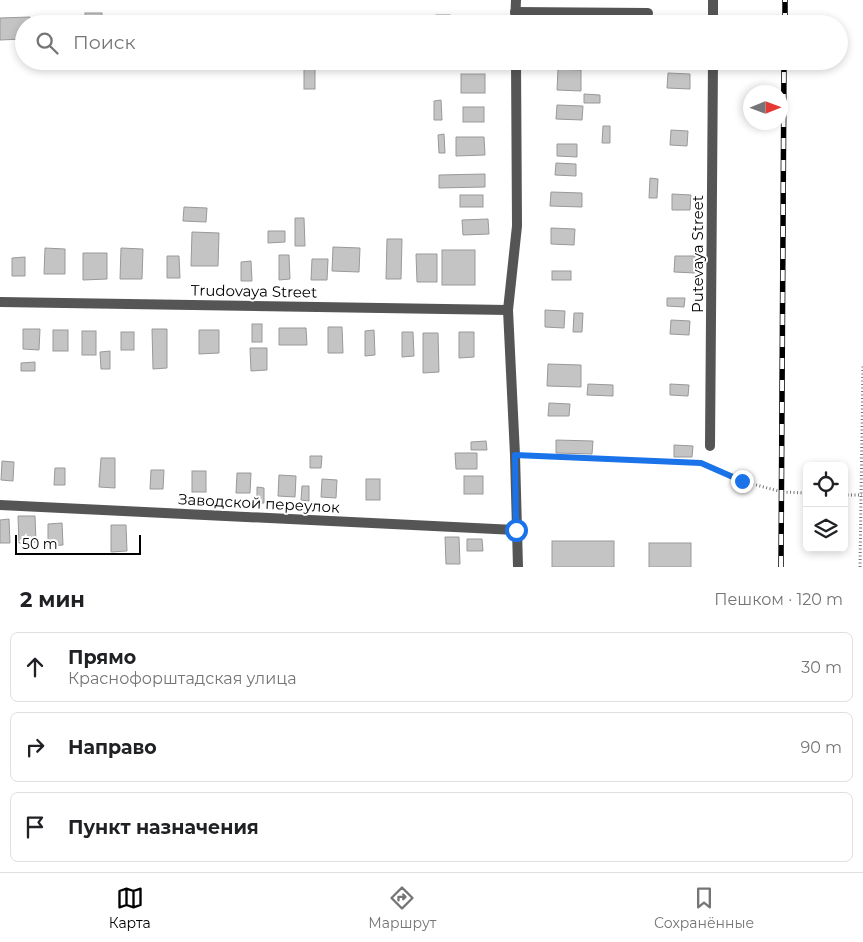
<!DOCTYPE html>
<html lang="ru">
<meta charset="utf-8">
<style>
body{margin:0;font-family:Montserrat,sans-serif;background:#f2f2f2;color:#202124}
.controls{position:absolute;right:15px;bottom:15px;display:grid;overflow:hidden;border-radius:8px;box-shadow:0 2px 8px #0003}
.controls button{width:45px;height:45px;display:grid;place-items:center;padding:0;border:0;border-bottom:1px solid #e0e0e0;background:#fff;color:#202124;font:25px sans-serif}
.compass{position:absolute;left:743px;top:85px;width:45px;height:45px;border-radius:50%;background:#fff;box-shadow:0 2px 8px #0003;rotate:89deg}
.scale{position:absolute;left:15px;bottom:12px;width:126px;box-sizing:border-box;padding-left:5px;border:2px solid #000;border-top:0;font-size:14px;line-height:18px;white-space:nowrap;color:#000;-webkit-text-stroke:4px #fff;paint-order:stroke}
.stop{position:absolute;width:15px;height:15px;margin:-11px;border:4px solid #1a73e8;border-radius:50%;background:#fff}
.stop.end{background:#1a73e8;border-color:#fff;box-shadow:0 1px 5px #0008}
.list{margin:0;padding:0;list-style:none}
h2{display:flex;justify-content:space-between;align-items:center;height:65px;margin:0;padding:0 20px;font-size:21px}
h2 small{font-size:16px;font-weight:400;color:#757577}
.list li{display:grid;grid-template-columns:32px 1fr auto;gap:15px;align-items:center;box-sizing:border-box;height:70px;margin:0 10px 10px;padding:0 10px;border:1px solid #e0e0e0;border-radius:8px}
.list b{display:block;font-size:19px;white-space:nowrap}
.list p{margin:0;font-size:16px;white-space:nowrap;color:#757577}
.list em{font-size:16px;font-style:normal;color:#757577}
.icon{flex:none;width:28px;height:28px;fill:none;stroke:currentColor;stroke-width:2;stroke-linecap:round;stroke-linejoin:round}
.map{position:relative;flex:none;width:863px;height:567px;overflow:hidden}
.search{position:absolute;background:#fff;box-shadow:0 2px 8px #0003;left:15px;right:15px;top:15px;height:55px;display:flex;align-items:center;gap:12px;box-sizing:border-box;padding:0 18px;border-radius:28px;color:#757577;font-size:19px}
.sheet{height:305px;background:#fff}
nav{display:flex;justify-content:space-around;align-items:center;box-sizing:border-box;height:70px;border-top:1px solid #e0e0e0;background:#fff;font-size:14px;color:#757577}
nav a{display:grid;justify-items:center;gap:2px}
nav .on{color:#000}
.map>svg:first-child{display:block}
</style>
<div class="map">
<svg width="863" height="567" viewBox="0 0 863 567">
<rect width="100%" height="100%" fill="#fff"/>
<g fill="#c4c4c4" stroke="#999">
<rect x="85" y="13" width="17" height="11"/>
<rect x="436" y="15" width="14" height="9"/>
<path d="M356,16h9l1,8h-10z"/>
<path d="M30,17v7h-6v15l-24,1v-22z"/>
<rect x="162" y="19" width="18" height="5"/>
<rect x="316" y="19" width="16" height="5"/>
<rect x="280" y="20" width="18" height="4"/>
<path d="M260,61h17v4h-16z"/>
<rect x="304" y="61" width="11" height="28"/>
<path d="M558,69l23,1v21l-24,-1z"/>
<path d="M668,73l22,1v15l-23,-1z"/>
<rect x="461" y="74" width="24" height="19"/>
<path d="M584,94l16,1v8h-16z"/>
<path d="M441,100l1,20h-8v-19z"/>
<path d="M557,105l26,1 -1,14 -26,-1z"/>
<rect x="463" y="107" width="21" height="15"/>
<path d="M603,126h7v17h-8z"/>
<path d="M671,130l17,1 -1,15 -17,-1z"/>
<path d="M444,134l1,19h-6l-1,-18z"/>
<path d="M456,137h28l1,18 -29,1z"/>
<path d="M557,144h20v13l-20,-1z"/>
<path d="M556,163l20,1v12l-21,-1z"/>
<path d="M485,174v13l-46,1v-13z"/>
<path d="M650,178l8,1 -1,19h-8z"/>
<path d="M551,192l31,1v14l-32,-1z"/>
<path d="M672,194l19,1 -1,15h-18z"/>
<rect x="460" y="195" width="23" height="12"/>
<path d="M184,207l23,1 -1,14 -23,-1z"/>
<path d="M295,218h9l1,28h-10z"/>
<path d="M488,219l1,15 -26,1 -1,-15z"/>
<path d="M551,228l24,1 -1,16 -23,-1z"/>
<path d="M268,231h17v11l-17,1z"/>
<path d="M192,232l27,1 -1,33h-27z"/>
<path d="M387,239h15l-1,40h-15z"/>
<path d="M333,247l27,1 -1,24 -27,-1z"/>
<path d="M45,248l20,1v25h-21z"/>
<path d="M121,248l22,1 -1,30h-22z"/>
<rect x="442" y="250" width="33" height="35"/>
<path d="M83,253h24v26l-24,1z"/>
<path d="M416,254h21v28h-20z"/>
<path d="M279,255h10l1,24 -11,1z"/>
<path d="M167,256h12l1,22h-13z"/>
<path d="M675,256h20v17l-21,-1z"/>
<path d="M25,257v19h-13v-18z"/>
<path d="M312,259h16l-1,21h-16z"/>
<path d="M251,261l1,20h-11v-19z"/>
<rect x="552" y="271" width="19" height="9"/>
<path d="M667,298h18l-1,9 -17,-1z"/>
<path d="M545,310l20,1 -1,17 -19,-1z"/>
<path d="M574,313h9l-1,19h-9z"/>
<path d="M671,320l19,1 -1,14 -19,-1z"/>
<rect x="252" y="324" width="10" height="18"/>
<path d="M328,327h14l1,26h-15z"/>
<path d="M279,328h27l1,17h-28z"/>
<path d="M23,329h17l-1,21 -16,-1z"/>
<path d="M152,329h15v39l-14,1z"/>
<rect x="53" y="330" width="15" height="21"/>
<path d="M199,330h20v23l-20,1z"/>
<path d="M374,330l1,25 -10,1v-25z"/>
<rect x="82" y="331" width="14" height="24"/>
<rect x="121" y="332" width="13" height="18"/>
<path d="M402,332h11l1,24 -12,1z"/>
<path d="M459,332h15v25l-15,1z"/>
<path d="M423,333h15l1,39 -16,1z"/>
<path d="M250,348h17v22l-16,1z"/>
<path d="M110,351v18h-9l-1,-17z"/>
<path d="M35,362v9h-14v-8z"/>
<path d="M548,364l33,1v22l-34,-1z"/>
<path d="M588,384l25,1v11l-26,-1z"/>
<path d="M670,384l19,1 -1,11 -18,-1z"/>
<path d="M549,403l21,1 -1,12h-21z"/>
<path d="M556,440l37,1 -1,13 -36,-1z"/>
<path d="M486,441l1,9h-16v-8z"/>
<path d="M674,445l19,1 -1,11h-18z"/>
<path d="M455,453h22v16h-21z"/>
<path d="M310,456h12l-1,12h-11z"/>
<path d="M101,458h14v30l-16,-1z"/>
<path d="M2,461l12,1 -1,19 -12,-1z"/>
<path d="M55,468h10v17h-11z"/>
<path d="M151,470h13l-1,19h-13z"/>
<rect x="192" y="471" width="14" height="21"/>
<path d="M237,473h14l-1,20h-14z"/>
<path d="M279,475l17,1 -1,21 -17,-1z"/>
<rect x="464" y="476" width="19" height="18"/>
<path d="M322,479l15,1 -1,18 -15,-1z"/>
<rect x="366" y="479" width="14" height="21"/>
<path d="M302,486h7v15l-8,-1z"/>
<path d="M257,487l7,1v15h-7z"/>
<path d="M18,516h17l1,26 -17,1z"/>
<path d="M9,519l1,24h-10v-23z"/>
<path d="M62,523l1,22 -15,1v-22z"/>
<path d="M111,525h15l1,26 -16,1z"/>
<path d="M445,537h14l1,27h-14z"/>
<path d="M467,539h15l1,12h-16z"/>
<rect x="552" y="541" width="62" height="26"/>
<rect x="649" y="543" width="42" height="24"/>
</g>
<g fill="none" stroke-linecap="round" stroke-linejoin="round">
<g stroke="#777" stroke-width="3" stroke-dasharray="1 2.5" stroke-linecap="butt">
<path d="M526,455l175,8 41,18 40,11 25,1"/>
<path d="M844,495h18"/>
<path d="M860,567l3,-202"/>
</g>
<g stroke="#555" stroke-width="10">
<path d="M515,12l133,1"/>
<path d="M515,24l1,-24"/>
<path d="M713,24v-24"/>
<path d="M516,61l1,165 -9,84 7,145 3,112"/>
<path d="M0,302l508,8"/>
<path d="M710,446l3,-385"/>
<path d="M0,505l516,25"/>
</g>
<defs>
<g id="rail">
<path d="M785,24v-24"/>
<path d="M781,567l3,-506"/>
</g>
</defs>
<use href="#rail" stroke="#000" stroke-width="5.5"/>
<use href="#rail" stroke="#fff" stroke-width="4" stroke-dasharray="11" stroke-linecap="butt"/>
</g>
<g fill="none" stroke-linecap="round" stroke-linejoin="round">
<path stroke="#1a73e8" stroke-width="6" d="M516,530l-1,-75 186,8 41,18"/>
</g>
<g text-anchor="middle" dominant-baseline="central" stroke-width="4" stroke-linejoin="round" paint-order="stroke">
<g font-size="15" fill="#000" stroke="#fff">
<text transform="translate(697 254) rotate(-90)">Putevaya Street</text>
<text transform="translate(254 291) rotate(1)">Trudovaya Street</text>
<text transform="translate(259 503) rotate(3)">Заводской переулок</text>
</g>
</g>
</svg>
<div class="controls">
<button><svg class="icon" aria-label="locate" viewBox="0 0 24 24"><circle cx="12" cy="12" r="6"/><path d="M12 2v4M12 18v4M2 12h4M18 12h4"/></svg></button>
<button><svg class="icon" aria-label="layers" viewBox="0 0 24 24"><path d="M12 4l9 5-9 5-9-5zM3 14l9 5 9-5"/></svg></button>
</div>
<svg class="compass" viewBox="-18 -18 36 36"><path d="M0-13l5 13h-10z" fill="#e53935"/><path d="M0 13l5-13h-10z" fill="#757577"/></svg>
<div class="scale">50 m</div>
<div class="stop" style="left:516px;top:530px"></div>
<div class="stop end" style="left:742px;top:481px"></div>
<div class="search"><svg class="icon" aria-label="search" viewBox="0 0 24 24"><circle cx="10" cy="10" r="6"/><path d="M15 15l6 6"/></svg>Поиск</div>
</div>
<section class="sheet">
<h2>2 мин<small>Пешком · 120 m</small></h2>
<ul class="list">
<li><svg class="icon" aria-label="ahead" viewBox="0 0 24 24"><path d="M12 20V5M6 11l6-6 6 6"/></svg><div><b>Прямо</b><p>Краснофорштадская улица</p></div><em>30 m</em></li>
<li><svg class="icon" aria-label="right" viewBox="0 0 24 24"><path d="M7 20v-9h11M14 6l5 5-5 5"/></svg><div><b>Направо</b></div><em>90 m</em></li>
<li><svg class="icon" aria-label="arrive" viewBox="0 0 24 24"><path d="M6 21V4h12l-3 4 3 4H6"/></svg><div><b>Пункт назначения</b></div></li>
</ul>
</section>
<nav>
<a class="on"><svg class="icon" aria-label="map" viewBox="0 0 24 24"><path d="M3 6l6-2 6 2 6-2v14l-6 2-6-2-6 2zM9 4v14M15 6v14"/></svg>Карта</a>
<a><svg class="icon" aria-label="directions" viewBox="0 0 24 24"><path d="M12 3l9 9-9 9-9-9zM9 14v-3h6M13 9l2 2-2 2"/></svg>Маршрут</a>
<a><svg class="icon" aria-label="saved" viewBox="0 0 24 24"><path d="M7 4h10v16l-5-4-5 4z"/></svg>Сохранённые</a>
</nav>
